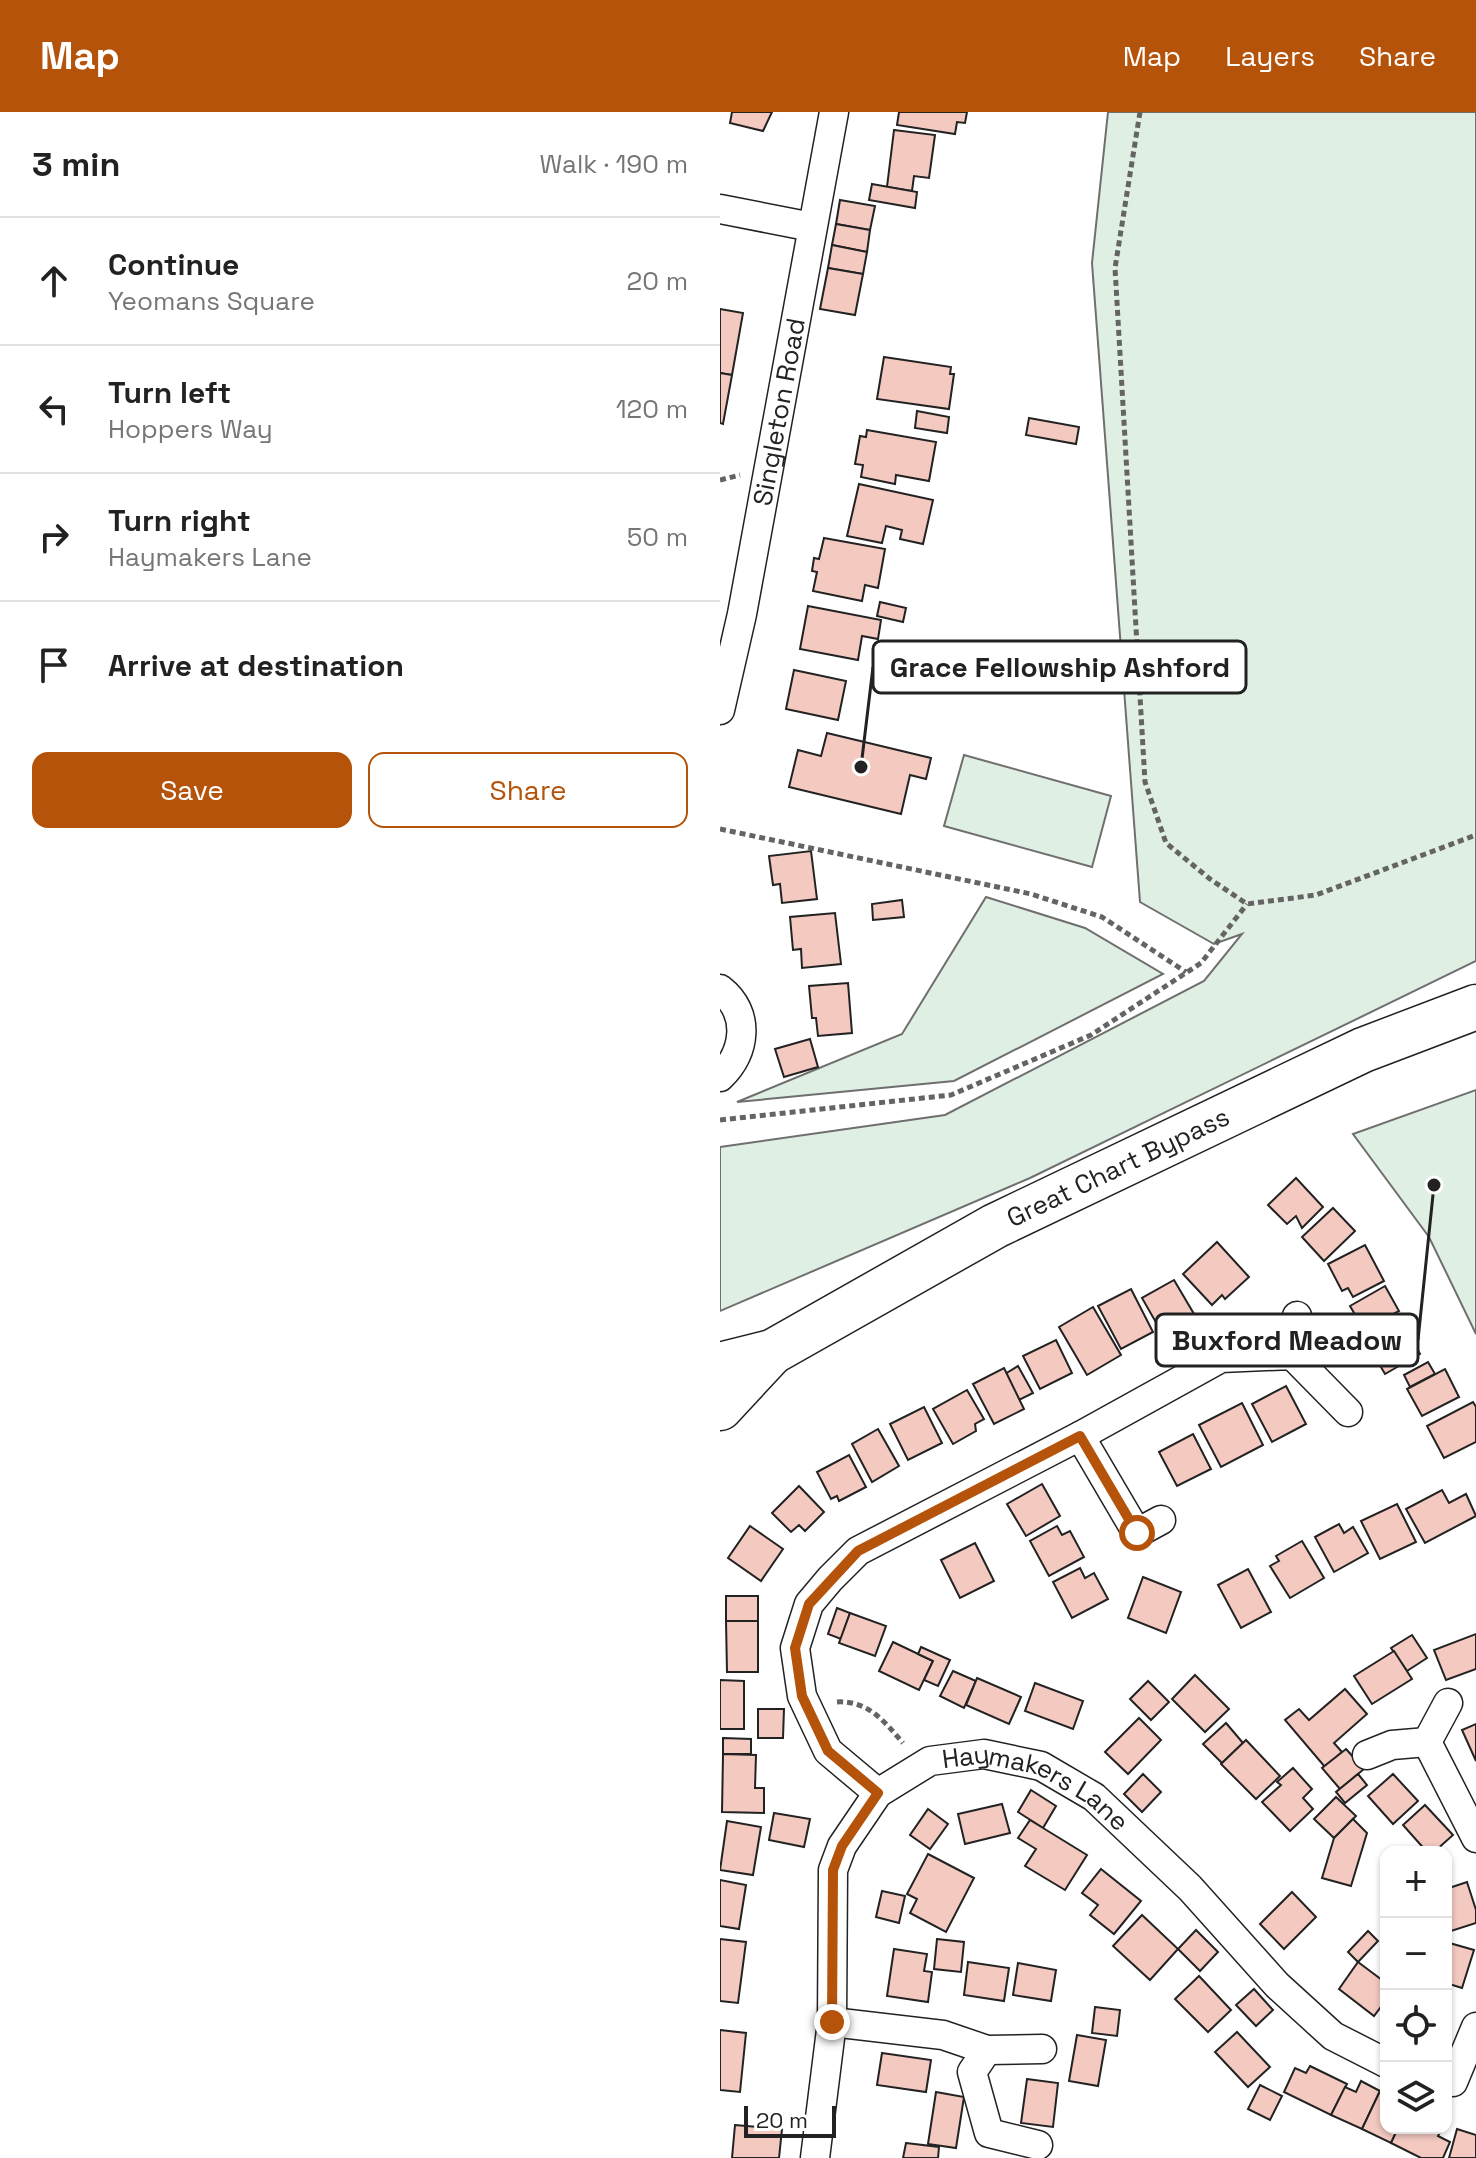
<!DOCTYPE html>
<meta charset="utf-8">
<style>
body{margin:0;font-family:"Space Grotesk",sans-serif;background:#f6f6f6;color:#222}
.controls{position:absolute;right:24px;bottom:24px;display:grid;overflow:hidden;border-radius:16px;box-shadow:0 2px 6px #0004}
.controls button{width:72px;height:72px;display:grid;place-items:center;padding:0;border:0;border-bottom:2px solid #e0e0e0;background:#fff;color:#222;font:40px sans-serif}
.scale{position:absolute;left:24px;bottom:20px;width:92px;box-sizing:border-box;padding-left:8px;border:4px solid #222;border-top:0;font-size:22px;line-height:28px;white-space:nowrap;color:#222;-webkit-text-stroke:6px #fff;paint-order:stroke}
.stop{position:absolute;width:24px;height:24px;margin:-18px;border:6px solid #b45309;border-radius:50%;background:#fff}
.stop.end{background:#b45309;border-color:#fff;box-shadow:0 2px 8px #0008}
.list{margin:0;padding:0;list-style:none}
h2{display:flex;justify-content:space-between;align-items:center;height:104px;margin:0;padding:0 32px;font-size:34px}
h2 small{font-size:26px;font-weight:400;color:#767676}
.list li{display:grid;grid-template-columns:52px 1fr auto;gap:24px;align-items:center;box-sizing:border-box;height:128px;padding:0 32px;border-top:2px solid #e0e0e0}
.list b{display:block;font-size:30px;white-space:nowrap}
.list p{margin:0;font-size:26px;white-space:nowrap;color:#767676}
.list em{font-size:26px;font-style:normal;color:#767676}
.actions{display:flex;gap:16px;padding:24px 32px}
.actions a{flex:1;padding:18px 0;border:2px solid #b45309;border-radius:16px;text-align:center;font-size:28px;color:#b45309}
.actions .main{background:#b45309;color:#fff}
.icon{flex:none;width:44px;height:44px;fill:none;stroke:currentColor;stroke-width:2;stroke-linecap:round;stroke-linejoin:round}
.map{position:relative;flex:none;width:756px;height:2046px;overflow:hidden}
header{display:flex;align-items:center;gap:48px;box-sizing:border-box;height:112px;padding:0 40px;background:#b45309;color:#fff}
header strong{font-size:38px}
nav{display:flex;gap:44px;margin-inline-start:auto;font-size:28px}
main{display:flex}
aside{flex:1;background:#fff}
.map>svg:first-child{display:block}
</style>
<header>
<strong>Map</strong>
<nav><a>Map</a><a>Layers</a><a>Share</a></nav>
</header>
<main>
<aside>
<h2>3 min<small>Walk · 190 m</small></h2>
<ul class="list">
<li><svg class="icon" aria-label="ahead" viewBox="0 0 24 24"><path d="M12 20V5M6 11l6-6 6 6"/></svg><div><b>Continue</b><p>Yeomans Square</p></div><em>20 m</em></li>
<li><svg class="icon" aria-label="left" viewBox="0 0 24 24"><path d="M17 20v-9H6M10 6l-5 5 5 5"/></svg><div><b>Turn left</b><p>Hoppers Way</p></div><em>120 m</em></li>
<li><svg class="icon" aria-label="right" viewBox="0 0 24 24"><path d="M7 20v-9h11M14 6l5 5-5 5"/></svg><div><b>Turn right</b><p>Haymakers Lane</p></div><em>50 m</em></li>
<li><svg class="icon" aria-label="arrive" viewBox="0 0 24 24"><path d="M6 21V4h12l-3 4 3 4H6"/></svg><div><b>Arrive at destination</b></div></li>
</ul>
<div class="actions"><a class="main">Save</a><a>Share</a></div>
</aside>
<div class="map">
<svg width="756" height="2046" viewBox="0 0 756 2046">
<rect width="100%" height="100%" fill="#fff"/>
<g fill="#e0efe3" stroke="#6f6f6f" stroke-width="2">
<path d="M388,0h368v849l-446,217 -310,133v-164l225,-32 259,-134 38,-47 -28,10 -74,-42 -48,-639z"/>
<path d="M244,643l147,41 -19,71 -148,-41z"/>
<path d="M266,785l99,31 78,46 -209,107 -217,21 165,-68z"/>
<path d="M756,978v244l-47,-97 -76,-103z"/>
</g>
<g fill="#f3c9c0" stroke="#222" stroke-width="2">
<path d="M12,0h40l-9,19 -33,-8z"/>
<path d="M179,0h68l-2,11 -8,-1 -2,12 -58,-9z"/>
<path d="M174,18l41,5 -6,43 -15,-2 -2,15 -25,-4z"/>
<path d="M152,72l45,8 -2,16 -46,-8z"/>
<path d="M120,88l35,6 -5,24 -34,-6z"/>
<path d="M116,112l34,6 -3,22 -35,-7z"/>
<path d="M112,133l35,7 -4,22 -35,-6z"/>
<path d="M108,156l35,6 -8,41 -35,-6z"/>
<path d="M0,197l23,4 -11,62 -12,-2z"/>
<path d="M164,245l67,10 -1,7h4l-5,35 -72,-10z"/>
<path d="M0,261l12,2 -9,49 -3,-1z"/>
<path d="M197,299l32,6 -2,16 -32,-5z"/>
<path d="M309,306l50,9 -3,17 -50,-9z"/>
<path d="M147,318l69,12 -7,39 -33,-6 -1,9 -34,-7 2,-12 -8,-1 5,-28 6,1z"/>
<path d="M139,372l74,16 -10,44 -23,-5 2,-9 -16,-4 -4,17 -35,-7z"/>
<path d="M104,426l61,11 -7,39 -13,-3 -3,16 -49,-10 4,-19 -5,-1 2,-13 5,1z"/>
<path d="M160,490l26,6 -3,14 -26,-6z"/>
<path d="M88,494l73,14 -3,19 -16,-3 -4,24 -58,-11z"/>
<path d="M74,558l52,11 -8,39 -52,-11z"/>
<path d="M107,621l104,25 -5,21 -16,-4 -9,39 -112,-27 9,-37 23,6z"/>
<path d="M91,739l6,48 -35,4 -2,-19 -7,1 -4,-29z"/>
<path d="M182,788l2,17 -31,3 -1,-16z"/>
<path d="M115,801l6,51 -39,4 -1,-19 -8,1 -3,-33z"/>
<path d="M128,871l4,50 -34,3 -2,-18h-4l-3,-32z"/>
<path d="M90,927l8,28 -34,10 -9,-28z"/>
<path d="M576,1066l27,29 -21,21 -6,-12 -9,8 -19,-19z"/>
<path d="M613,1096l22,23 -31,30 -22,-24z"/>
<path d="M497,1130l32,35 -24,22 -3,-4 -10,10 -29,-31z"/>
<path d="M645,1133l19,36 -31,16 -5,-9 -6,3 -14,-27z"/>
<path d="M454,1168l20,34 -23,13 -4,-6 -9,5 -16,-28z"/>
<path d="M665,1174l14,25 -35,19 -14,-24z"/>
<path d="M411,1177l22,43 -32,17 -23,-43z"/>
<path d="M373,1195l28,48 -34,20 -28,-48z"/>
<path d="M682,1211l18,31 -35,20 -18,-31z"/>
<path d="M336,1228l16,33 -32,16 -17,-33z"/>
<path d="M708,1250l7,12 -25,13 -6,-12z"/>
<path d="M298,1254l15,27 -14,7 -14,-26z"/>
<path d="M284,1256l20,41 -30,15 -21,-40z"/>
<path d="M725,1257l14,28 -37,19 -15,-27z"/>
<path d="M566,1274l20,38 -34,18 -20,-38z"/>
<path d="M247,1278l17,29 -9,5 1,7 -23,13 -20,-35z"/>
<path d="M753,1290l3,5v35l-32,16 -17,-32z"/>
<path d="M522,1291l21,42 -42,22 -22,-42z"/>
<path d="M204,1295l18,36 -34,17 -18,-36z"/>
<path d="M158,1317l21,37 -27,16 -20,-38z"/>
<path d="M473,1322l18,35 -34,17 -18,-34z"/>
<path d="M129,1343l17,32 -27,14 -2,-5 -6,3 -14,-27z"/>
<path d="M322,1372l18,32 -34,20 -19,-32z"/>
<path d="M79,1374l25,26 -19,19 -6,-6 -8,7 -19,-19z"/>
<path d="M722,1378l7,13 17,-9 10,22 -51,27 -19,-34z"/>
<path d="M677,1392l19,38 -36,17 -19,-38z"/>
<path d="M619,1412l5,9 9,-6 15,26 -34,19 -19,-35z"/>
<path d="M30,1414l33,23 -22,32 -33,-23z"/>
<path d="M337,1414l5,9 8,-4 14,26 -35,19 -19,-35z"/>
<path d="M582,1429l22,37 -34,20 -20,-32 9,-5 -3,-5z"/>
<path d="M255,1431l19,38 -34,17 -19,-38z"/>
<path d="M360,1456l5,10 9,-5 14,26 -36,19 -19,-36z"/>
<path d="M528,1457l23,43 -30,16 -23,-43z"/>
<path d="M423,1465l38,15 -15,41 -38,-15z"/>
<rect x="6" y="1484" width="32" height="25"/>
<path d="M117,1496l13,5 -9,26 -13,-5z"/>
<path d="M130,1501l36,13 -11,30 -36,-13z"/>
<path d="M6,1509h32v51h-31z"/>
<path d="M756,1522v35l-30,11 -12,-30z"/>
<path d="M692,1523l15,23 -20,13 -16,-23z"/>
<path d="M173,1530l40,19 -14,29 -40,-19z"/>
<path d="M201,1535l29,13 -12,26 -14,-6 9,-19 -15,-7z"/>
<path d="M674,1539l18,28 -40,25 -18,-28z"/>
<path d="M233,1559l23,10 -12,27 -24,-12z"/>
<path d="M475,1563l34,34 -24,23 -33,-33z"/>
<path d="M257,1566l44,19 -12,27 -43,-19z"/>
<path d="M0,1568l24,1v48h-24z"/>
<path d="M428,1569l21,21 -18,18 -21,-21z"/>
<path d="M315,1571l48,18 -10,28 -48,-18z"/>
<path d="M625,1577l22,25 -33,29 8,9 -17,15 -40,-47 14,-11 10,11z"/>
<path d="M38,1597h26l-1,29h-25z"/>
<path d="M419,1606l22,22 -33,34 -23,-22z"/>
<path d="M506,1611l17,20 -21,20 -19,-19z"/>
<path d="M756,1612v37l-14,-31z"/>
<path d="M3,1626l28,1v15h-28z"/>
<path d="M526,1628l34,36 -24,23 -35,-35z"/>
<path d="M626,1637l18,20 -24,20 -18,-21z"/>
<path d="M3,1642l33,1 -1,33h9v25l-42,-1z"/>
<path d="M573,1656l19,21 -9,9 10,11 -23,22 -28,-29 19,-17 -4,-3z"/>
<path d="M423,1662l18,18 -19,20 -18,-18z"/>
<path d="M638,1662l9,11 -22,18 -9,-11z"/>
<path d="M673,1662l25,27 -25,23 -25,-28z"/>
<path d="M311,1678l25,16 -13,22 -25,-16z"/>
<path d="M616,1685l20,19 -22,22 -20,-19z"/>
<path d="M282,1692l8,29 -45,11 -7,-30z"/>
<path d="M705,1693l28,30 -19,17h-7l-24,-27z"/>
<path d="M208,1697l20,15 -18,25 -20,-14z"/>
<path d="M54,1701l36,6 -6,28 -35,-7z"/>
<path d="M633,1707l14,14 -16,53 -29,-8 12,-40z"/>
<path d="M310,1708l57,35 -22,35 -40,-24 11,-17 -18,-11z"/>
<path d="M7,1709l34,6 -8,48 -33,-5z"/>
<path d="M208,1742l46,24 -28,54 -36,-19 7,-14 -10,-5z"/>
<path d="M381,1757l40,32 -27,33 -24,-19 8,-10 -16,-12z"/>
<path d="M0,1768l26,5 -7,44 -19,-3z"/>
<path d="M747,1770l9,28v13l-28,9 -2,-43z"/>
<path d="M162,1779l23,5 -6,27 -23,-6z"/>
<path d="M572,1780l24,25 -32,32 -24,-25z"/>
<path d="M422,1803l36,34 -28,31 -37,-34z"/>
<path d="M476,1818l22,22 -18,19 -22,-22z"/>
<path d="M648,1819l10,10 -20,21 -10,-10z"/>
<path d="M0,1827l26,3 -8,61 -18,-2z"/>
<path d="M217,1827l27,3 -3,30 -27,-3z"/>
<path d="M726,1830l28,8 -12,38 -16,-5z"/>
<path d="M174,1837l33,5 -3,17 8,1 -4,30 -41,-6z"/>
<path d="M248,1850l41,6 -5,33 -40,-6z"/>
<path d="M638,1850l28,21v17l-12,16 -35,-27z"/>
<path d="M298,1851l38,7 -5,31 -38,-6z"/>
<path d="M479,1864l32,34 -23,22 -33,-33z"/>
<path d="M534,1877l19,21 -17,16 -20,-21z"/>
<path d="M375,1895l25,3 -3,26 -25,-3z"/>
<path d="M0,1918l26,3 -6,59 -20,-2z"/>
<path d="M517,1920l33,35 -22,20 -33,-35z"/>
<path d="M357,1923l29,5 -8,46 -29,-5z"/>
<path d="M162,1941l49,7 -5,32 -49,-7z"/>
<path d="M590,1954l37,18 -16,31 -47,-23 11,-24 11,5z"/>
<path d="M307,1967l31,4 -5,44 -32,-4z"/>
<path d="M641,1969l19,10 -18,38 -31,-14 14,-28 11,5z"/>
<path d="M540,1973l22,11 -12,24 -22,-11z"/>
<path d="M660,1979l6,2v35h12l-7,15 -29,-14z"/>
<path d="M216,1980l28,5 -8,51 -28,-4z"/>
<path d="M15,2013l47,4 -3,29h-47z"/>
<path d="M678,2016h39l4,2 -3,6 12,6 -7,16h-22l-30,-15z"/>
<path d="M737,2017l19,6v23h-27z"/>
<path d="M186,2031l33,4 -1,11h-35z"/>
</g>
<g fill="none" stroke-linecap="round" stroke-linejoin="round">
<defs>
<g id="street">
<path d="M0,97l92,18"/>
<path id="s1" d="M0,598l22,-96 92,-502"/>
<path d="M0,877c31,24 26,63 0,88"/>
<path d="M572,1243l5,-39"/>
<path d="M360,1324l57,97 24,-13"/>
<path d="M707,1630l49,96"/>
<path d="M647,1643l25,-10 35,-3 21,-39"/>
<path d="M158,1681l-50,-42 -26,-55 -7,-48 14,-44 21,-25 28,-28 222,-115 141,-78 71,-3 56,57"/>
<path d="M112,1910l111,13 44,15 55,-1"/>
<path d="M267,1938l-15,22 17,61 49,12"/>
<path d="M733,1970l23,-55"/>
<path id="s2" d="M95,2046l17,-136 1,-152 9,-24 36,-53 52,-32 54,-7 57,12 53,31 96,91 87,97 56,51 53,27"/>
</g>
<g id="primary">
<path id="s3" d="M0,1253l52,-13 223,-126 368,-176 113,-43"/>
<path d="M0,1296l52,-56"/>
</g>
</defs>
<use href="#street" stroke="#222" stroke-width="31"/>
<use href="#primary" stroke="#222" stroke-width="47"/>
<g stroke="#646464" stroke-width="5" stroke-dasharray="6 4" stroke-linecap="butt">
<path d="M420,0l-25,156 30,514 21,61 44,36 37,25 69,-9 160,-60"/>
<path d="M0,368l20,-5"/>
<path d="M0,717l311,65 71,23 84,55"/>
<path d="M0,1008l231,-25 140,-60 110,-72 46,-59"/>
<path d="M117,1590c31,-2 48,20 66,41"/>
</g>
<use href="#street" stroke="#fff" stroke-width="28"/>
<use href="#primary" stroke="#fff" stroke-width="44"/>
</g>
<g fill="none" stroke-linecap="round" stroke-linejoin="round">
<path stroke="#b45309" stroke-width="10" d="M112,1910l1,-152 9,-24 36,-53 -50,-42 -26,-55 -7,-48 14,-44 49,-53 222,-115 57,97"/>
</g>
<g text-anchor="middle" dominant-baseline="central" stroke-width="6" stroke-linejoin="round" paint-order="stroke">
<g font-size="26" fill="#222" stroke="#fff">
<text stroke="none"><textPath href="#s1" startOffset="304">Singleton Road</textPath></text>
<text stroke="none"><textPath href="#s3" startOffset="446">Great Chart Bypass</textPath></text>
<text stroke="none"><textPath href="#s2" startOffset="554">Haymakers Lane</textPath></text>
</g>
</g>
<path fill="none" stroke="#222" stroke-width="3" d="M141 655L153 555M714 1073L698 1228"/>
<g fill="#222" stroke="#fff" stroke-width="3">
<circle cx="141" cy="655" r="8"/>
<circle cx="714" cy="1073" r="8"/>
</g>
<g fill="#fff" stroke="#222" stroke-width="3">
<rect x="153" y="529" width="373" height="52" rx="8"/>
<rect x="436" y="1202" width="262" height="52" rx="8"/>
</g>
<g font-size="28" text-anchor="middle" font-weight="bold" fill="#222">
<text x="340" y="565">Grace Fellowship Ashford</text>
<text x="567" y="1238">Buxford Meadow</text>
</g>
</svg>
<div class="controls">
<button>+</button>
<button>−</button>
<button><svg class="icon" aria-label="locate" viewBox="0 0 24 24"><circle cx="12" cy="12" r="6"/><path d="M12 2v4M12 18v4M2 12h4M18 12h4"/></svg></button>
<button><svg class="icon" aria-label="layers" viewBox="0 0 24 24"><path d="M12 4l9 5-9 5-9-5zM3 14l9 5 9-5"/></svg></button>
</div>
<div class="scale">20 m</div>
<div class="stop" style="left:417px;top:1421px"></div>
<div class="stop end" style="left:112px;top:1910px"></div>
</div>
</main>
